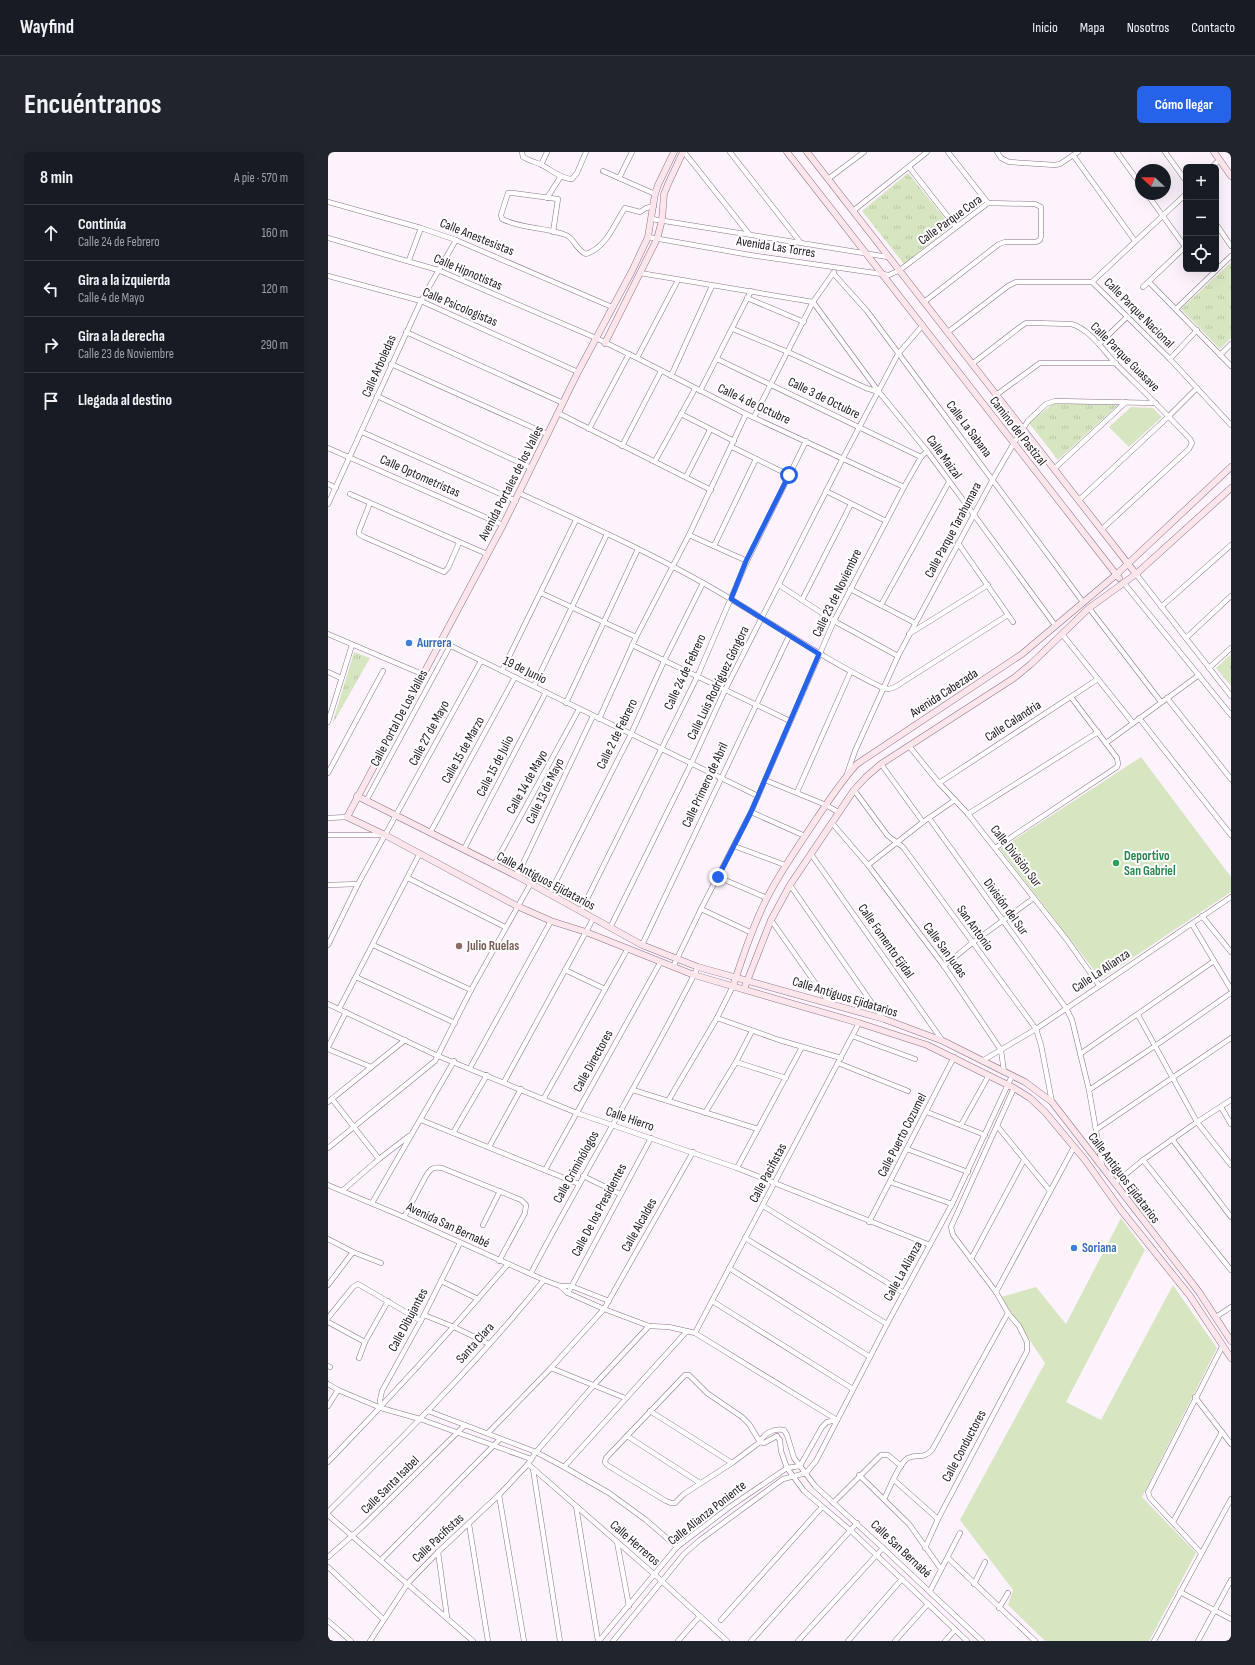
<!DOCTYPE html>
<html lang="es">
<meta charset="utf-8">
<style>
body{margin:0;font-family:"Sofia Sans Condensed",sans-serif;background:#20242c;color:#f1f3f6}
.controls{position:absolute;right:12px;top:12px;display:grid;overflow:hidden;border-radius:6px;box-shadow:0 4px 16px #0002}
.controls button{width:36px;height:36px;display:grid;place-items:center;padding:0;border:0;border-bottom:1px solid #363941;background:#171b24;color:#f1f3f6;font:20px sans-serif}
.compass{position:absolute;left:807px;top:12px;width:36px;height:36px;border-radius:50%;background:#171b24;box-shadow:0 4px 16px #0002;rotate:292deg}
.stop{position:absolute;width:12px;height:12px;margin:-9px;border:3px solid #2563eb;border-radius:50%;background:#fff}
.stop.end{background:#2563eb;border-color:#fff;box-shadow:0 1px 4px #0008}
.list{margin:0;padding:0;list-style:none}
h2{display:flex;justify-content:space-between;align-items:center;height:52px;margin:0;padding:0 16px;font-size:17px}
h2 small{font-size:13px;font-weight:400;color:#9ea1a6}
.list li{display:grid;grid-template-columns:26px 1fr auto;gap:12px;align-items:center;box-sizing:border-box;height:56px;padding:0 16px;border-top:1px solid #363941}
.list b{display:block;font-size:15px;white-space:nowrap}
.list p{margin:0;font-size:13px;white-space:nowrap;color:#9ea1a6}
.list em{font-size:13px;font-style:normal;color:#9ea1a6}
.icon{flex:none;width:22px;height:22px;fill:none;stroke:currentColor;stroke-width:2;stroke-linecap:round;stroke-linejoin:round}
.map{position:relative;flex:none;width:903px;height:1489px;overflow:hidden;border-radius:6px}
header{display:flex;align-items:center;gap:24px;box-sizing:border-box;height:56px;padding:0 20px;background:#171b24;border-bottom:1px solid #363941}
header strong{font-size:19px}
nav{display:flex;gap:22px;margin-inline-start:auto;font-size:14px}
.intro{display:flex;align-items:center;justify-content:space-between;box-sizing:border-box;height:96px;padding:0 24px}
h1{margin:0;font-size:28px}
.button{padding:10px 18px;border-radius:6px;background:#2563eb;color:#fff;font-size:14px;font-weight:700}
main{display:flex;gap:24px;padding:0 24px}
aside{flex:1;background:#171b24;border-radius:6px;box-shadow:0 4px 16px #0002}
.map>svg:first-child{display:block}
</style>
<header>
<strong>Wayfind</strong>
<nav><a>Inicio</a><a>Mapa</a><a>Nosotros</a><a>Contacto</a></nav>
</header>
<div class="intro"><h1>Encuéntranos</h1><a class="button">Cómo llegar</a></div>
<main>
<aside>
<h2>8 min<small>A pie · 570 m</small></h2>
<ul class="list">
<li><svg class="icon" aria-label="ahead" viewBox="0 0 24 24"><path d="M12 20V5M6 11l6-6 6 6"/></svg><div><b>Continúa</b><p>Calle 24 de Febrero</p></div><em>160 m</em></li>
<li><svg class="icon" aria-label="left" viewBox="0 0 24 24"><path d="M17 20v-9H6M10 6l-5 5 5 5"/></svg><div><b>Gira a la izquierda</b><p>Calle 4 de Mayo</p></div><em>120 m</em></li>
<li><svg class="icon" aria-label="right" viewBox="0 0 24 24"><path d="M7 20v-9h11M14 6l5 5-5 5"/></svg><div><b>Gira a la derecha</b><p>Calle 23 de Noviembre</p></div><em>290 m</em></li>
<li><svg class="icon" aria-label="arrive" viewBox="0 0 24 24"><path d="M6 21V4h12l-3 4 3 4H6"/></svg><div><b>Llegada al destino</b></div></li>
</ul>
</aside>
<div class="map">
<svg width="903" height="1489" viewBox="0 0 903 1489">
<defs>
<pattern id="park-tufts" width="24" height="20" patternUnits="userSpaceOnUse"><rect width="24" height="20" fill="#d6e6c0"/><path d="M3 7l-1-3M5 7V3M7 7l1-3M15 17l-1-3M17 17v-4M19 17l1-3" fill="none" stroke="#b7c4a5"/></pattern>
</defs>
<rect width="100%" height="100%" fill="#fdf3fd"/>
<g fill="#d6e6c0">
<path d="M803,255l22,1 9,9 -33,30 -20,-20z"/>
<path d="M813,605l90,120v15l-130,87 -101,-130z"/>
<path d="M793,1066l24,32 -79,152 35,18 72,-135 44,63 -75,149 54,56 -47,88h-104l-37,-36 5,-15 -53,-70 85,-157 -44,-66 35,-10 30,37z"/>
</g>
<g fill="url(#park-tufts)">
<path d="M580,21l43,53 -47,38 -42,-53z"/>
<path d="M903,110v76l-11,11 -39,-40z"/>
<path d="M726,251l64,2 -60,55 -29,-37z"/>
<path d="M26,500l16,6 -38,67z"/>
<path d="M903,502v32l-15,-18z"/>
</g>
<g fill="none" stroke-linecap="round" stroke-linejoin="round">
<defs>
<g id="street">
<path d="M194,0l1,5c5,3 11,5 17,7 10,5 21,15 32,15l5,-6 9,-21"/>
<path d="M356,0l65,82"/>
<path d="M402,0l70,90"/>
<path d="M620,0l40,51"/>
<path d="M669,0l4,6 8,4 46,3 5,-1 18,-12"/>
<path d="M789,0l24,33"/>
<path d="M837,0l21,29"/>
<path d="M745,3l62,86"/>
<path d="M213,13l6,-13"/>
<path d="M581,15l47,60"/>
<path d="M884,15l7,-7"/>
<path d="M275,19l52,23"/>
<path d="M291,26l13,-26"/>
<path d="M500,27l36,-27"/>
<path d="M819,42l39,54"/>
<path d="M219,46l14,-22"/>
<path d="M0,50l93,26 35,12 156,67"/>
<path d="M525,59l74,-59"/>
<path d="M324,67l236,38"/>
<path d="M888,72l15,22"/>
<path d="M225,80l5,-33 -45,-6h-5l-7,22 1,4c20,10 43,8 64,16 9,4 10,15 20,19 21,-7 28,-30 39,-46l15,4 6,-4 8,-2"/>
<path d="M320,85l102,18 139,20 11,-5 88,-67 47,1 6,3v29l-1,4 -4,2h-31l-6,2 -75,58"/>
<path d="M0,86l110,32 158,68 41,20 109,56 158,73"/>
<path d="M81,108l12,-32"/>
<path d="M312,121l173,29 66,90 48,59 128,174"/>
<path d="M505,121l34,38 216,291"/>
<path d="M0,124l93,25 157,71"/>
<path d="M764,130l94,-88"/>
<path d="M821,130l82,84"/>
<path d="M815,135l42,-40"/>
<path d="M419,146l57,24"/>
<path d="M848,157l55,-53"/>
<path d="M405,177l55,23 78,36 13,4"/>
<path d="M78,180l157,71"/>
<path d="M620,180l60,-46 8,-4h76l78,77 61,66"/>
<path d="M771,192l28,-27"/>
<path d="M892,203l11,-11"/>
<path d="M309,206l41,-78"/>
<path d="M389,207l204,98"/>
<path d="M842,207l27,-29"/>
<path d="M63,212l156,70"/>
<path d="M644,212l48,-37 6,-4h8l37,1c19,5 32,26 45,40 25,25 50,49 74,75l2,4 -3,6 -88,81"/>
<path d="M343,224l41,-90"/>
<path d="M372,239l51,-100"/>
<path d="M668,243l44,-32h76"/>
<path d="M49,244l154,72"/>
<path d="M230,261l153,77"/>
<path d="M353,262l53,27"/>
<path d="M426,265l59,-115 21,-30"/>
<path d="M261,277l40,-75"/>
<path d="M34,280l154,69"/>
<path d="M294,294l39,-75"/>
<path d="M404,295l57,28"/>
<path d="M0,296l175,77"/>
<path d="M327,309l40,-72"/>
<path d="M726,317l72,-67"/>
<path d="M358,325l24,-47"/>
<path d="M0,332l8,4"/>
<path d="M498,339l60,30"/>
<path d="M191,341c63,29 126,57 186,91 60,34 116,74 178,104l6,1 6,-2 113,-72"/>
<path d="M22,342l137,60"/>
<path d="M751,348l91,-85 27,-27"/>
<path d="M42,351l-11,28v3l5,3 80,35 4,-4 11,-25"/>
<path d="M0,352l93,-203 35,-61"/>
<path d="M361,383l58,26"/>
<path d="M630,391l55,79"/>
<path d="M386,394l42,-87"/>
<path d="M808,422l95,122"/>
<path d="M795,430l108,133"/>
<path d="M451,433l55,36 64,35"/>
<path d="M522,437l65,34"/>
<path d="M213,441l95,44"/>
<path d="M474,448l49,-96"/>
<path d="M553,453l68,-123"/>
<path d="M833,455l70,-62"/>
<path d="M761,456l72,94"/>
<path d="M0,482l94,40"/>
<path d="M581,482l79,-49"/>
<path d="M734,482l71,89"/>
<path d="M858,486l45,-42"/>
<path d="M113,489l317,155"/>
<path d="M304,493l158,76"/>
<path d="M881,516l22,-20"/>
<path d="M174,519l74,-151"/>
<path d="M0,520l13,6"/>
<path d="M206,534l73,-152"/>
<path d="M839,546l64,81"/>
<path d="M238,551l72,-154"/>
<path d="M811,566l92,117"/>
<path d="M271,567l37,-82 53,-102 57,-121"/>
<path d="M0,570l24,-77"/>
<path d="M778,591l93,-68"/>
<path d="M581,594l30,37 29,31 99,126 32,45"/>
<path d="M553,612l42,58"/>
<path d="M0,621l55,-102"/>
<path d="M519,622l8,-23 43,-95 95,-177 21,-36 14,-22 18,-17 9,-3 101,2"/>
<path d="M437,628l61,25 12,7"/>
<path d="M611,631l159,-104"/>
<path d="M526,638l34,46 15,11 133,182 5,16 11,57"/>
<path d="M469,640l53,-119"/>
<path d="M38,649l84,-155"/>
<path d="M423,660l54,24"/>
<path d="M640,662l130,-82"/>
<path d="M0,666l19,-1"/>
<path d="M601,666l137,190 6,12 17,70 13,75"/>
<path d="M504,671l36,42 76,101 57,84 3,22"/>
<path d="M102,681l85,-156"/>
<path d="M0,683h56"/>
<path d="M406,694l51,19"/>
<path d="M667,696l122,-81 1,-3 -1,-6 -46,-61"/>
<path d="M136,697l82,-157"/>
<path d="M483,702l131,186"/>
<path d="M166,713l85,-156"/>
<path d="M540,713l55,-43 32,-22"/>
<path d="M189,724l76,-160"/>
<path d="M390,725l49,21"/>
<path d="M80,726l97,49"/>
<path d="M0,733l30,-1"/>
<path d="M462,733l93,134"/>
<path d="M222,741l81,-159 33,-73 39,-78"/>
<path d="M373,757l51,24"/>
<path d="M253,759l116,-234 50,-116 59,-120"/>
<path d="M874,764l29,36"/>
<path d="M443,768l59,84"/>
<path d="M864,772l39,65"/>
<path d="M282,776l81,-164 34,-74 118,-232 55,-104 25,-29"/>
<path d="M0,793l30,-61 123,-223"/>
<path d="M45,793l98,45"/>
<path d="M314,793l147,-309"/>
<path d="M616,814l28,-23 62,-45"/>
<path d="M345,815l28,-58 50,-97 83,-191 70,-134 17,-30 6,-6"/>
<path d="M237,818l40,19"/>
<path d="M28,825l99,46"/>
<path d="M0,852l110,52 139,57 160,55 193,77"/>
<path d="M11,857l81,-156"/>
<path d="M810,863l59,107 34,43"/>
<path d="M389,866l62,22 62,18"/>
<path d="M524,884l63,23"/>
<path d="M0,895l18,-35"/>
<path d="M0,897l43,18"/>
<path d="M752,902l134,-93"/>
<path d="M654,909l54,-32 195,-132"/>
<path d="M408,910l50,16"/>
<path d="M510,911l70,28"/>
<path d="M142,916l81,-147"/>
<path d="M176,930l89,-163"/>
<path d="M305,938l125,39"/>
<path d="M761,938l66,-44 76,-53"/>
<path d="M216,946l83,-148"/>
<path d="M4,947l47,60"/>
<path d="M340,949l49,-83 16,-32"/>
<path d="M0,950l77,-62"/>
<path d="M893,955l10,17"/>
<path d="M599,960l58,23"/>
<path d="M377,961l31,-51 16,-31"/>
<path d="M93,968l158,64"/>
<path d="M633,973l28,-50"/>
<path d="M670,975l52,64"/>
<path d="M769,977l134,-91"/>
<path d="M125,981l34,-58"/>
<path d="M844,987l59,78"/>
<path d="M161,995l32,-58"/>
<path d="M0,996l107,-87 36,-71 60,-107"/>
<path d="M579,997l61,23"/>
<path d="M815,1008l88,110"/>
<path d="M409,1016l65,-121"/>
<path d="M217,1018l115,-207"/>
<path d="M255,1024l37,18"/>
<path d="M562,1030l62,22"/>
<path d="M787,1031l28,-23 54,-38 34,-22"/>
<path d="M0,1033l76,32 140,63 16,6h11l38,15"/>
<path d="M14,1039l37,-32 30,-23"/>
<path d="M44,1051l82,-142"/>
<path d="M435,1054l141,87"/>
<path d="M76,1065l22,-41c4,-7 8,-10 16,-8l79,32 5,5 -1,8 -26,48"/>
<path d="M541,1070l85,-165"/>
<path d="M155,1073l17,-34"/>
<path d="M417,1086l142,86"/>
<path d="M0,1087l25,13 28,11"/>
<path d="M643,1107l53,-99"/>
<path d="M401,1116l141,89"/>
<path d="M203,1121c54,-103 115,-202 167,-306"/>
<path d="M113,1129l37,18"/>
<path d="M0,1133l25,-33"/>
<path d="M232,1134l8,7 36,16 45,17 20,1 26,6 142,87"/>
<path d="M668,1140l78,-145"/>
<path d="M240,1141l83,-155"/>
<path d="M384,1149l141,88"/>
<path d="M96,1163l30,12 35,17"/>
<path d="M888,1165l15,-10"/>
<path d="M0,1166l25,-31 5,-3 63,37"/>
<path d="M0,1170l37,20"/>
<path d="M367,1181l164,-310"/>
<path d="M31,1206l6,-16 23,-41"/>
<path d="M0,1214l2,1"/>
<path d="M223,1216l74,30"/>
<path d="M0,1232l10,6 43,18 39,11 111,40"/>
<path d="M867,1245l36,47"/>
<path d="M0,1254l10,-16"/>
<path d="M53,1256l-1,-8 2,-9 42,-76 36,-72"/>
<path d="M100,1259l108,41 28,15 45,26 37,27 31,27"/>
<path d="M322,1259l82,52"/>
<path d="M160,1281l63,-65 53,-59 89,-157"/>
<path d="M299,1284l73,47"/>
<path d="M449,1285l3,3 1,11 6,17 17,23 46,39 117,111"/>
<path d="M432,1290l-11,-18 -7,-7 -35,-24 -18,-18h-4l-79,83 -1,4 2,3 59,36 5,2h4l9,-9 48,-31 28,-21c4,-9 14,-14 24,-12l3,5 7,23 21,28 68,62 99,93"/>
<path d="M432,1290l4,1 13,-7"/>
<path d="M0,1310c62,-64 122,-130 180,-198"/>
<path d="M200,1312l127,111 72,66"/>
<path d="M236,1315l123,-136"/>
<path d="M205,1317l27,172"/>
<path d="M478,1321l10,-12 71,-137 65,-120 60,-128"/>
<path d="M531,1323l50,49 32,45"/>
<path d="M566,1328l44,39"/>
<path d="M171,1343l25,146"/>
<path d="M556,1347c5,-9 15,-36 24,-41 10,-5 15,2 24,-8l76,-137"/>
<path d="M505,1351l48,-48h7l13,11"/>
<path d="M248,1354l22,135"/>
<path d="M0,1360c75,-75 150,-150 216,-232"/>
<path d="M0,1363l145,126"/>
<path d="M845,1370l49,-90"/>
<path d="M141,1372l19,117"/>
<path d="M289,1390l12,64"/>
<path d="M597,1396l13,-29 89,-168v-9l-8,-16 -11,-13 -12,-21 -43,-57 -2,-8 63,-139"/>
<path d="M110,1400l9,65"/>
<path d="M873,1401l-51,-55 -2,-6 75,-147"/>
<path d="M0,1405l34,-30 103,-102"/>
<path d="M620,1406l87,83"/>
<path d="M53,1408l119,-121"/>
<path d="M0,1415l55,52"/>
<path d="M646,1432l11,-22"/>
<path d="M602,1439l30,-58"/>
<path d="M852,1440l51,27"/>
<path d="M671,1456l9,-15"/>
<path d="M393,1468l101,-113"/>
<path d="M0,1469l23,20"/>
<path d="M42,1489l38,-58 30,-31 61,-57 29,-31 8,-12 58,-67 55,-59"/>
<path d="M271,1489l78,-94 54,-41 56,-38 13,-2 22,-39 5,-5 10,-2"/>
<path d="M285,1489l71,-87 16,-14 83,-61 23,-6"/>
<path d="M350,1489l22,-25"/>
<path d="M423,1489l106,-118"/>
<path d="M470,1489l85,-93"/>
<path d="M520,1489l54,-62"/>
<path d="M567,1489l33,-37"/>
<path d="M617,1489l10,-11"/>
<path d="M826,1489l77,-142"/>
<path d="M870,1489l33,-61"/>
</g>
<g id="secondary">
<path d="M346,0l-16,33 -3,9 -7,43 -16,34 -54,101 -75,153 -156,292 38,18 132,71 34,15 35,11 108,43 165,48 68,22 87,43 16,10 15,14 40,48 36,50 69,86 41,62"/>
<path d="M459,0l332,426"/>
<path d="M479,0l329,422"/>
<path d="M886,0l17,24"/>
<path d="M277,191l52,-104 5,-19 2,-26 4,-10 15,-32"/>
<path d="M29,644l160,80 125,69 56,22 186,52 59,22 82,41 27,20 147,190 32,49"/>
<path d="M405,834c10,-30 20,-60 34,-88 14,-28 33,-54 50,-80 13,-19 25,-38 40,-54l165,-110 95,-80 114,-107"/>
<path d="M416,837l27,-69 19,-35 64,-95 12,-13 15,-13 133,-86 17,-14 58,-56 47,-34 95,-86"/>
</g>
</defs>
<use href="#street" stroke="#8a7389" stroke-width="5.5"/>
<use href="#secondary" stroke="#8a7389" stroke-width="7"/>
<use href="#street" stroke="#fff" stroke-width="4.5"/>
<use href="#secondary" stroke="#fce5eb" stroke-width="6"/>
</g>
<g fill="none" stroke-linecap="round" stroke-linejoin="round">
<path stroke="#2563eb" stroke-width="5" d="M390,725l33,-65 68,-158 -88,-55 15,-38 43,-86"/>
</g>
<g fill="#3f7fe0" stroke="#fff" stroke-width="1.5">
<circle cx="81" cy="491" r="4"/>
<circle cx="746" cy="1096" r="4"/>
</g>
<circle fill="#2e9e5b" stroke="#fff" stroke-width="1.5" cx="788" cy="711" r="4"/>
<circle fill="#8d6e63" stroke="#fff" stroke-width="1.5" cx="131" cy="794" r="4"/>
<g text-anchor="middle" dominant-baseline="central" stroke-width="4" stroke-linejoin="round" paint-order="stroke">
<g font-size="13" fill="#1e151e" stroke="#fff">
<text transform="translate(622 68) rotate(-36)">Calle Parque Cora</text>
<text transform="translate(149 85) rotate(22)">Calle Anestesistas</text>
<text transform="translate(448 95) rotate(9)">Avenida Las Torres</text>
<text transform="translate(140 120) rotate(23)">Calle Hipnotistas</text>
<text transform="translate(132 155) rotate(23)">Calle Psicologistas</text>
<text transform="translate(811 161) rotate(45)">Calle Parque Nacional</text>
<text transform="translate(797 205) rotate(45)">Calle Parque Guasave</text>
<text transform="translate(51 214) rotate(-66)">Calle Arboledas</text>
<text transform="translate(496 246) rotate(26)">Calle 3 de Octubre</text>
<text transform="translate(426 252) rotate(25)">Calle 4 de Octubre</text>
<text transform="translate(641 277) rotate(53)">Calle La Sabana</text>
<text transform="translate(690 279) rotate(52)">Camino del Pastizal</text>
<text transform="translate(616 305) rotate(54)">Calle Maizal</text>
<text transform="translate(92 324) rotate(24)">Calle Optometristas</text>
<text transform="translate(183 331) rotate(-63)">Avenida Portales de los Valles</text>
<text transform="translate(625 378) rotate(-62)">Calle Parque Tarahumara</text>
<text transform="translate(509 441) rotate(-64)">Calle 23 de Noviembre</text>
<text transform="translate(197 518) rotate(26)">19 de Junio</text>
<text transform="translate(357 520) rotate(-65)">Calle 24 de Febrero</text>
<text transform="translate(390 531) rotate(-64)">Calle Luis Rodríguez Góngora</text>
<text transform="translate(616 541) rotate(-33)">Avenida Cabezada</text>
<text transform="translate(71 566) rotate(-62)">Calle Portal De Los Valles</text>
<text transform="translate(685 569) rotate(-33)">Calle Calandria</text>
<text transform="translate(101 581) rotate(-62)">Calle 27 de Mayo</text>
<text transform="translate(289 582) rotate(-64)">Calle 2 de Febrero</text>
<text transform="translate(135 598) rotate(-61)">Calle 15 de Marzo</text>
<text transform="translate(167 614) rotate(-63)">Calle 15 de Julio</text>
<text transform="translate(199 630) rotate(-61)">Calle 14 de Mayo</text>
<text transform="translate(377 633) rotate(-65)">Calle Primero de Abril</text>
<text transform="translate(217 639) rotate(-64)">Calle 13 de Mayo</text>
<text transform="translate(688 704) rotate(52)">Calle División Sur</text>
<text transform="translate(218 729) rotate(28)">Calle Antiguos Ejidatarios</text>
<text transform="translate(678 755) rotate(54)">División del Sur</text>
<text transform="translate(647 776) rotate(54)">San Antonio</text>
<text transform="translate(558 789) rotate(55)">Calle Fomento Ejidal</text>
<text transform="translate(617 798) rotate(54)">Calle San Judas</text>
<text transform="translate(773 819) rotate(-34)">Calle La Alianza</text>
<text transform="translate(517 845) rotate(17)">Calle Antiguos Ejidatarios</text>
<text transform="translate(265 909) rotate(-61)">Calle Directores</text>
<text transform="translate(302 967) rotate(19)">Calle Hierro</text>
<text transform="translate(574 983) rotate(-63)">Calle Puerto Cozumel</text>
<text transform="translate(248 1015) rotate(-61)">Calle Criminólogos</text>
<text transform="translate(440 1021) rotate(-62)">Calle Pacifistas</text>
<text transform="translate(796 1026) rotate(53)">Calle Antiguos Ejidatarios</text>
<text transform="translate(271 1058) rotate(-62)">Calle De los Presidentes</text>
<text transform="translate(120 1073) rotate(25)">Avenida San Bernabé</text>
<text transform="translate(311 1073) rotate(-61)">Calle Alcaldes</text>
<text transform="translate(575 1119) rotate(-61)">Calle La Alianza</text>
<text transform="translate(80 1168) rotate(-62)">Calle Dibujantes</text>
<text transform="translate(147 1191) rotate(-48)">Santa Clara</text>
<text transform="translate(636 1294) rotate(-62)">Calle Conductores</text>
<text transform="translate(62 1333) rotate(-45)">Calle Santa Isabel</text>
<text transform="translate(379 1361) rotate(-38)">Calle Alianza Poniente</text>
<text transform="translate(110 1386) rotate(-43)">Calle Pacifistas</text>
<text transform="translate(307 1391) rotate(41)">Calle Herreros</text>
<text transform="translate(573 1397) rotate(43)">Calle San Bernabé</text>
</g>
<g font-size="13" font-weight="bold" fill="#366cbe" stroke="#fff" text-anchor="start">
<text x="89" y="491">Aurrera</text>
<text x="754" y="1096">Soriana</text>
</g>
<g font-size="13" font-weight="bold" fill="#27864d" stroke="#fff" text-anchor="start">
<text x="796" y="704">Deportivo<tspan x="796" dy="15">San Gabriel</tspan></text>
</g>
<g font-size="13" font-weight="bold" fill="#785e54" stroke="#fff" text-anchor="start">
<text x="139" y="794">Julio Ruelas</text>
</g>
</g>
</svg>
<div class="controls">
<button>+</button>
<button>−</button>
<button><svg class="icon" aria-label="locate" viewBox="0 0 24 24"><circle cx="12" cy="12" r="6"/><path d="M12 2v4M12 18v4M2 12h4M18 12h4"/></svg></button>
</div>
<svg class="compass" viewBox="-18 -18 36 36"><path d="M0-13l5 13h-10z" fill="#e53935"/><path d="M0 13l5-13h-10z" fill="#9ea1a6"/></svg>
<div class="stop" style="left:461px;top:323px"></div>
<div class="stop end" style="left:390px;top:725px"></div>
</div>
</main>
